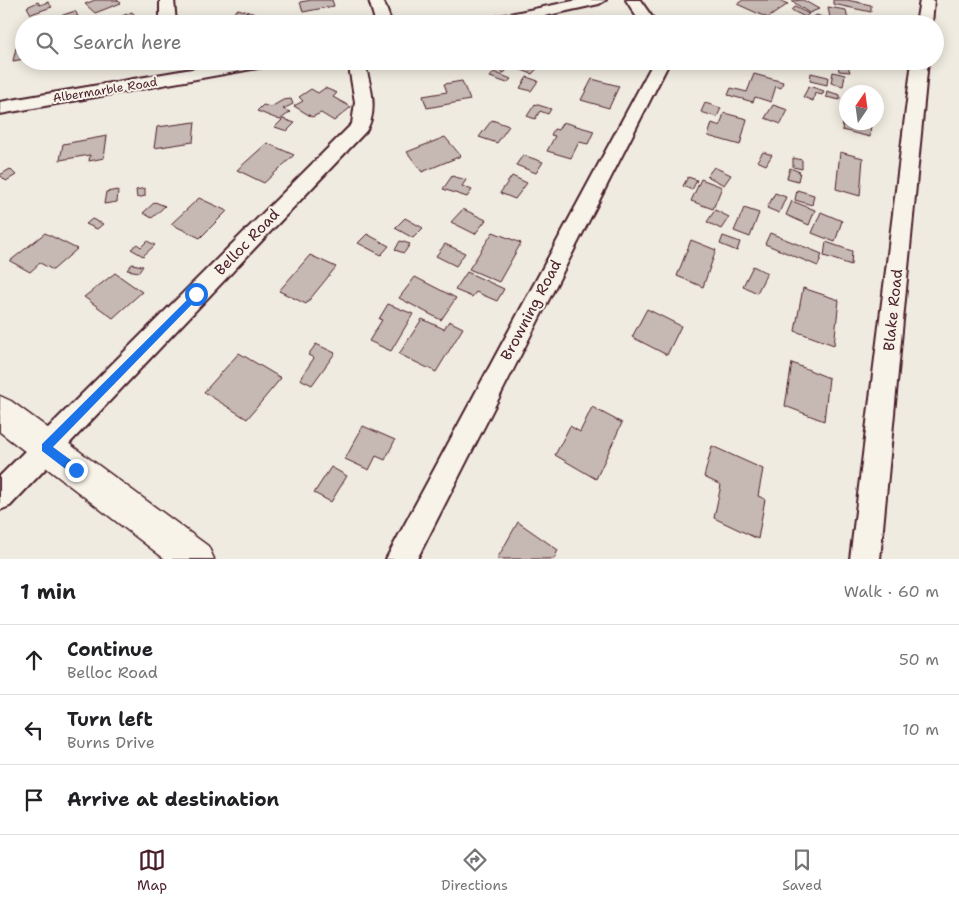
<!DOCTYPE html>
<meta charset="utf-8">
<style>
body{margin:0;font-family:"Shantell Sans",sans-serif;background:#f6f6f6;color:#202124}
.compass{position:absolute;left:839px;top:85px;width:45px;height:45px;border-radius:50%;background:#fff;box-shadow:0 2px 12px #0003;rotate:13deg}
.stop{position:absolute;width:15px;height:15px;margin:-11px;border:4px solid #1a73e8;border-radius:50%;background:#fff}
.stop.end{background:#1a73e8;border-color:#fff;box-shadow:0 1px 5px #0008}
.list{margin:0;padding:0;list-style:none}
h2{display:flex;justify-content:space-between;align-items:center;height:65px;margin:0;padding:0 20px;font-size:21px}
h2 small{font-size:16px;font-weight:400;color:#757577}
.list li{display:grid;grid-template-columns:32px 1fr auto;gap:15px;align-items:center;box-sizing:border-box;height:70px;padding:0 20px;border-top:1px solid #e0e0e0}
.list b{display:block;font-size:19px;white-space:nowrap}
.list p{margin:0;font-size:16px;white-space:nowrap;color:#757577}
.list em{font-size:16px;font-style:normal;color:#757577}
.icon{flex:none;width:28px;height:28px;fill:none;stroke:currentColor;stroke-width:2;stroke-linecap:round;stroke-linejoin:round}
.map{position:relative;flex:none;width:959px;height:559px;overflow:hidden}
.search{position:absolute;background:#fff;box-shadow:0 2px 12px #0003;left:15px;right:15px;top:15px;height:55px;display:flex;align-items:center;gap:12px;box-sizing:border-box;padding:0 18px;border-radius:28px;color:#757577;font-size:19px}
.sheet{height:275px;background:#fff}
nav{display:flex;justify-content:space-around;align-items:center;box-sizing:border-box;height:70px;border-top:1px solid #e0e0e0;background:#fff;font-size:14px;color:#757577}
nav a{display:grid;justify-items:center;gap:2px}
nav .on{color:#4a1f2b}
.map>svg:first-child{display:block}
</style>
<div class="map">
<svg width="959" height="559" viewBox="0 0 959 559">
<rect width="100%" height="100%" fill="#f0ebe0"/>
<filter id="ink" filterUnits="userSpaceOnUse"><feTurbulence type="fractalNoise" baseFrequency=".02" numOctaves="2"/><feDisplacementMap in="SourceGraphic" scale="10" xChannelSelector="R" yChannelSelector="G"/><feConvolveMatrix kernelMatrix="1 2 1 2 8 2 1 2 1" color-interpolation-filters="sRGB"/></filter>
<g filter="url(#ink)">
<g fill="#c6b8b3" stroke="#4a1f2b">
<path d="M95,0h22l4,3 -26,10 -10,-9z"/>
<path d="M312,0h20l2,6 -31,6 -3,-10z"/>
<path d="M743,0h35l10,4 -20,14 -31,-14z"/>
<path d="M803,0l16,9 -10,4 -17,-12z"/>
<path d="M833,0h14l24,5v7l-38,-8z"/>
<path d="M38,2l2,3 8,-3 4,5 -21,7 -4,-7z"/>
<path d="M795,7l14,7 -4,3 -14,-7z"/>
<path d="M828,7l18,3 2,11 -18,-3z"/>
<path d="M238,9l28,8 -8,7h-16l-16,-5z"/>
<path d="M75,11l3,5 -14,5 -4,-5z"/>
<path d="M132,12l5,5 -17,7h-4l-4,-4z"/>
<path d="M817,15l12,5 -6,4 -12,-6z"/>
<path d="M24,47v12l-11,2 3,-13z"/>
<path d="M496,61h28l15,6 -7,7 -21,-8 -7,7 -14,-6z"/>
<path d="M596,61h44l1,4z"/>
<path d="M838,64l10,2 2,6 -11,-1z"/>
<path d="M494,72l17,7 -4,4 -17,-6z"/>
<path d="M833,72l12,3 -2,11 -12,-3z"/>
<path d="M811,73l17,4 -1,8 -17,-4z"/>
<path d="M754,74l29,8 -2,6 -5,-2 -5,16 -16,-5 -2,5 -25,-7 3,-7 16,4z"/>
<path d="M527,77l11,4 -7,10 -11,-3z"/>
<path d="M592,79l27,7 -10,22 -28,-8z"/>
<path d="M462,81l8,19 -43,8 -4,-12 24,-4 -3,-8z"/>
<path d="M809,86l15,5 -2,4 -7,-2 -2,8 -10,-4z"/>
<path d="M325,88l12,5 -4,4 18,10 -17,14 -13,-8 -9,4 -18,-11 9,-5 -4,-4 12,-8 7,4z"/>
<path d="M827,91l13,4v5l-14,-3z"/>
<path d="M291,99l2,5 -10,5 7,3 -10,8 -23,-9 6,-6 8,2 12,-7z"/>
<path d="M846,99v23h25l-1,15 -28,-7z"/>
<path d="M705,103l16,5 -4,9 -16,-5z"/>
<path d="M535,104l16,5 -3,5 -8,-3 -5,8 -8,-3z"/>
<path d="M773,105l15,5 -7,14 -16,-6z"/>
<path d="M724,113l23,6 -7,26 -32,-9 4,-13 8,3z"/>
<path d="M283,119l12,4 -8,8 -12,-4z"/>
<path d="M492,120l17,6 -12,17 -18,-6z"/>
<path d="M195,122l-2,20 -39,6 3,-21z"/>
<path d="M563,122l31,9 -6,13 -9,-2 -8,16 -24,-7 8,-15 -4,-1 3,-6 4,1z"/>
<path d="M107,136l-3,22 -15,3 1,-6 -30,5 3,-16z"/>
<path d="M445,137l16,19 -39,16 -15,-20z"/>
<path d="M267,143l27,12 -30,28 -27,-13z"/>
<path d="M763,152l9,3 -6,10 -9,-4z"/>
<path d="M840,152l23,6 -3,38 -24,-7z"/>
<path d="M523,155l20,7 -7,11 -20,-8z"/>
<path d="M793,158l9,2v9l-9,-2z"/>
<path d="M714,167l17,8 -7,10 -17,-9z"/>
<path d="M790,168l10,4 -2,9 -11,-3z"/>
<path d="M10,169l6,6 -10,6 -6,-6z"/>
<path d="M452,176l14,4 -4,6 10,4 -5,7 -24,-8z"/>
<path d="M512,176l15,7 -12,16 -15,-6z"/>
<path d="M688,177l9,3 -5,10 -9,-4z"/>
<path d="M701,179l21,8 -9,22 -22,-8z"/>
<path d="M145,188v8l-8,2 -1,-8z"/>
<path d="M118,190l-1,12 -13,2 2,-12z"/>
<path d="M797,190l17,5 -2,10 -17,-5z"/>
<path d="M775,193l11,4 -7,16 -12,-5z"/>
<path d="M199,198l28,13 -27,27 -29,-14z"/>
<path d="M792,201l23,9 -6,15 -23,-10z"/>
<path d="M155,202l10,4 -13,12 -9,-5z"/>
<path d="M744,208l15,5 -9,24 -16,-6z"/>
<path d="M463,209l23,11 -11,14 -24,-12z"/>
<path d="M715,210l14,7 -8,12 -14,-7z"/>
<path d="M821,212l21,9 -7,21 -23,-9z"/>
<path d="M405,218l18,10 -10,10 -18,-10z"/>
<path d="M92,219l11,5 -6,5 -11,-5z"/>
<path d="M493,232l28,11 -22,39 -30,-13z"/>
<path d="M45,233l32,16 -24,21 -13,-7 -10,9 -20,-11z"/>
<path d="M770,233l52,21 -4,12 -53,-22z"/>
<path d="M367,234l22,12 -8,9 -23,-12z"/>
<path d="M723,236l17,6 -3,9 -17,-7z"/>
<path d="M691,240l25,10 -13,37 -26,-11z"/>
<path d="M147,241l8,4 -12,11 -12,-7 6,-5 4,3z"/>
<path d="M400,241l10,3 -6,9 -9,-3z"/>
<path d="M826,242l26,9 -1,14 -27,-9z"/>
<path d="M445,244l20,9 -9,13 -20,-10z"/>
<path d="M310,255l26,12 -30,37 -27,-13z"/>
<path d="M132,264l11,2 -4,6 -12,-2z"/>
<path d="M753,266l14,7 -10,20 -14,-7z"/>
<path d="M467,272l37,17 -7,12 -21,-9 -4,5 -17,-7z"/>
<path d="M115,273l27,19 -29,26 -29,-21z"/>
<path d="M415,277l41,21 -15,22 -42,-22z"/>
<path d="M803,288l36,12 -5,45 -39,-14z"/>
<path d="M388,304l25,10 -22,37 -22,-10 13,-21 -3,-1z"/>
<path d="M647,309l34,17 -14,29 -35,-18z"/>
<path d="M422,319l22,10 5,-8 14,7 -27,44 -37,-18z"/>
<path d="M316,344l19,9 -23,32 -12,-6 14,-21 -6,-3z"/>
<path d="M239,353l42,25 -34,41 -43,-27z"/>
<path d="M792,363l37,15 -5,43 -39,-15z"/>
<path d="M592,407l30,16 -26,56 -41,-24 15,-29 10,6z"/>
<path d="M363,426l32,14 -10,20 -9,-4 -7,14 -24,-11z"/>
<path d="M712,446l51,23 -5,27 7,3 -7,40 -44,-21 7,-33 -17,-8z"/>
<path d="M331,467l16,9 -16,26 -17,-9z"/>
<path d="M518,522l40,28 -4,9h-57z"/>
</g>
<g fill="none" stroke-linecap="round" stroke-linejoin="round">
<defs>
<g id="street">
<path d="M160,0h14l2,24h-16z"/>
<path d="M369,0h14l9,24h-16z"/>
<path d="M578,0h28l-7,4 -91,20h-31l8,-5z"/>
<path d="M626,0h14l17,24h-16z"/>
<path d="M920,0h14l-2,24h-16z"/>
<path d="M238,61h39l-8,5 -269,48v-12z"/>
<path d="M348,61h16c6,22 15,49 2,70l-356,375 -10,4v-34l352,-352 3,-22z"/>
<path d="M654,61h16l-253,498h-31z"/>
<path d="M912,61h16l-48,498h-30z"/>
</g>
<path id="secondary" d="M0,396l11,5 197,145 6,13h-49l-165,-127z"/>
</defs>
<use href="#street" stroke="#4a1f2b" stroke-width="4"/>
<use href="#secondary" stroke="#4a1f2b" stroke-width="3"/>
<use href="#street" fill="#f7f3e8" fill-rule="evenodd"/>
<use href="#secondary" fill="#f7f3e8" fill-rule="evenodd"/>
</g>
</g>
<path fill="#1a73e8" d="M196,291l3,1v5l-146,150 26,19v8h-7l-30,-23v-7z"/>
<g text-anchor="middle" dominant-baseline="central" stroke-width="4" stroke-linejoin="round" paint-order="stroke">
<g font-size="12" fill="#4a1f2b" stroke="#f7f3e8">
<text transform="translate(105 90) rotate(-9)">Albermarble Road</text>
</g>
<g font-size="15" fill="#4a1f2b" stroke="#f7f3e8">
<text transform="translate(247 242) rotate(-46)">Belloc Road</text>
<text transform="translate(531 310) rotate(-62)">Browning Road</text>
<text transform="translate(893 310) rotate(-84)">Blake Road</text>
</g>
</g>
</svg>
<svg class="compass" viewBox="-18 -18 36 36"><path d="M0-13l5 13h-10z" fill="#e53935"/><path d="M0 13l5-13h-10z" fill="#757577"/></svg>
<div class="stop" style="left:196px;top:294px"></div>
<div class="stop end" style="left:76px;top:470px"></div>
<div class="search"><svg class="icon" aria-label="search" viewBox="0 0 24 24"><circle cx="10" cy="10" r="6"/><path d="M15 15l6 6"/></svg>Search here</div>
</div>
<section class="sheet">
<h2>1 min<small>Walk · 60 m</small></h2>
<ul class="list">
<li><svg class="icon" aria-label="ahead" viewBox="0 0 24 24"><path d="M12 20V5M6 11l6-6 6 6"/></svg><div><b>Continue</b><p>Belloc Road</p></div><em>50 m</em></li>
<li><svg class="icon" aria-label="left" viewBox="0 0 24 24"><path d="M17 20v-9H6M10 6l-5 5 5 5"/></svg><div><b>Turn left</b><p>Burns Drive</p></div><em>10 m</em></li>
<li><svg class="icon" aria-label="arrive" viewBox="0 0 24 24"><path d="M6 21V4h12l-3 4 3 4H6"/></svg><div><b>Arrive at destination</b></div></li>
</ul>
</section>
<nav>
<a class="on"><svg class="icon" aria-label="map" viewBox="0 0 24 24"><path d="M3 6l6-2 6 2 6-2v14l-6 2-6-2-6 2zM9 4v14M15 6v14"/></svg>Map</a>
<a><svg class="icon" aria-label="directions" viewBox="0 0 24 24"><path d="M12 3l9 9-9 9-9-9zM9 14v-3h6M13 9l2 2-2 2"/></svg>Directions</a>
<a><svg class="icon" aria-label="saved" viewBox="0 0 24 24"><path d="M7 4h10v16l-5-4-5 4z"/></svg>Saved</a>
</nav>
